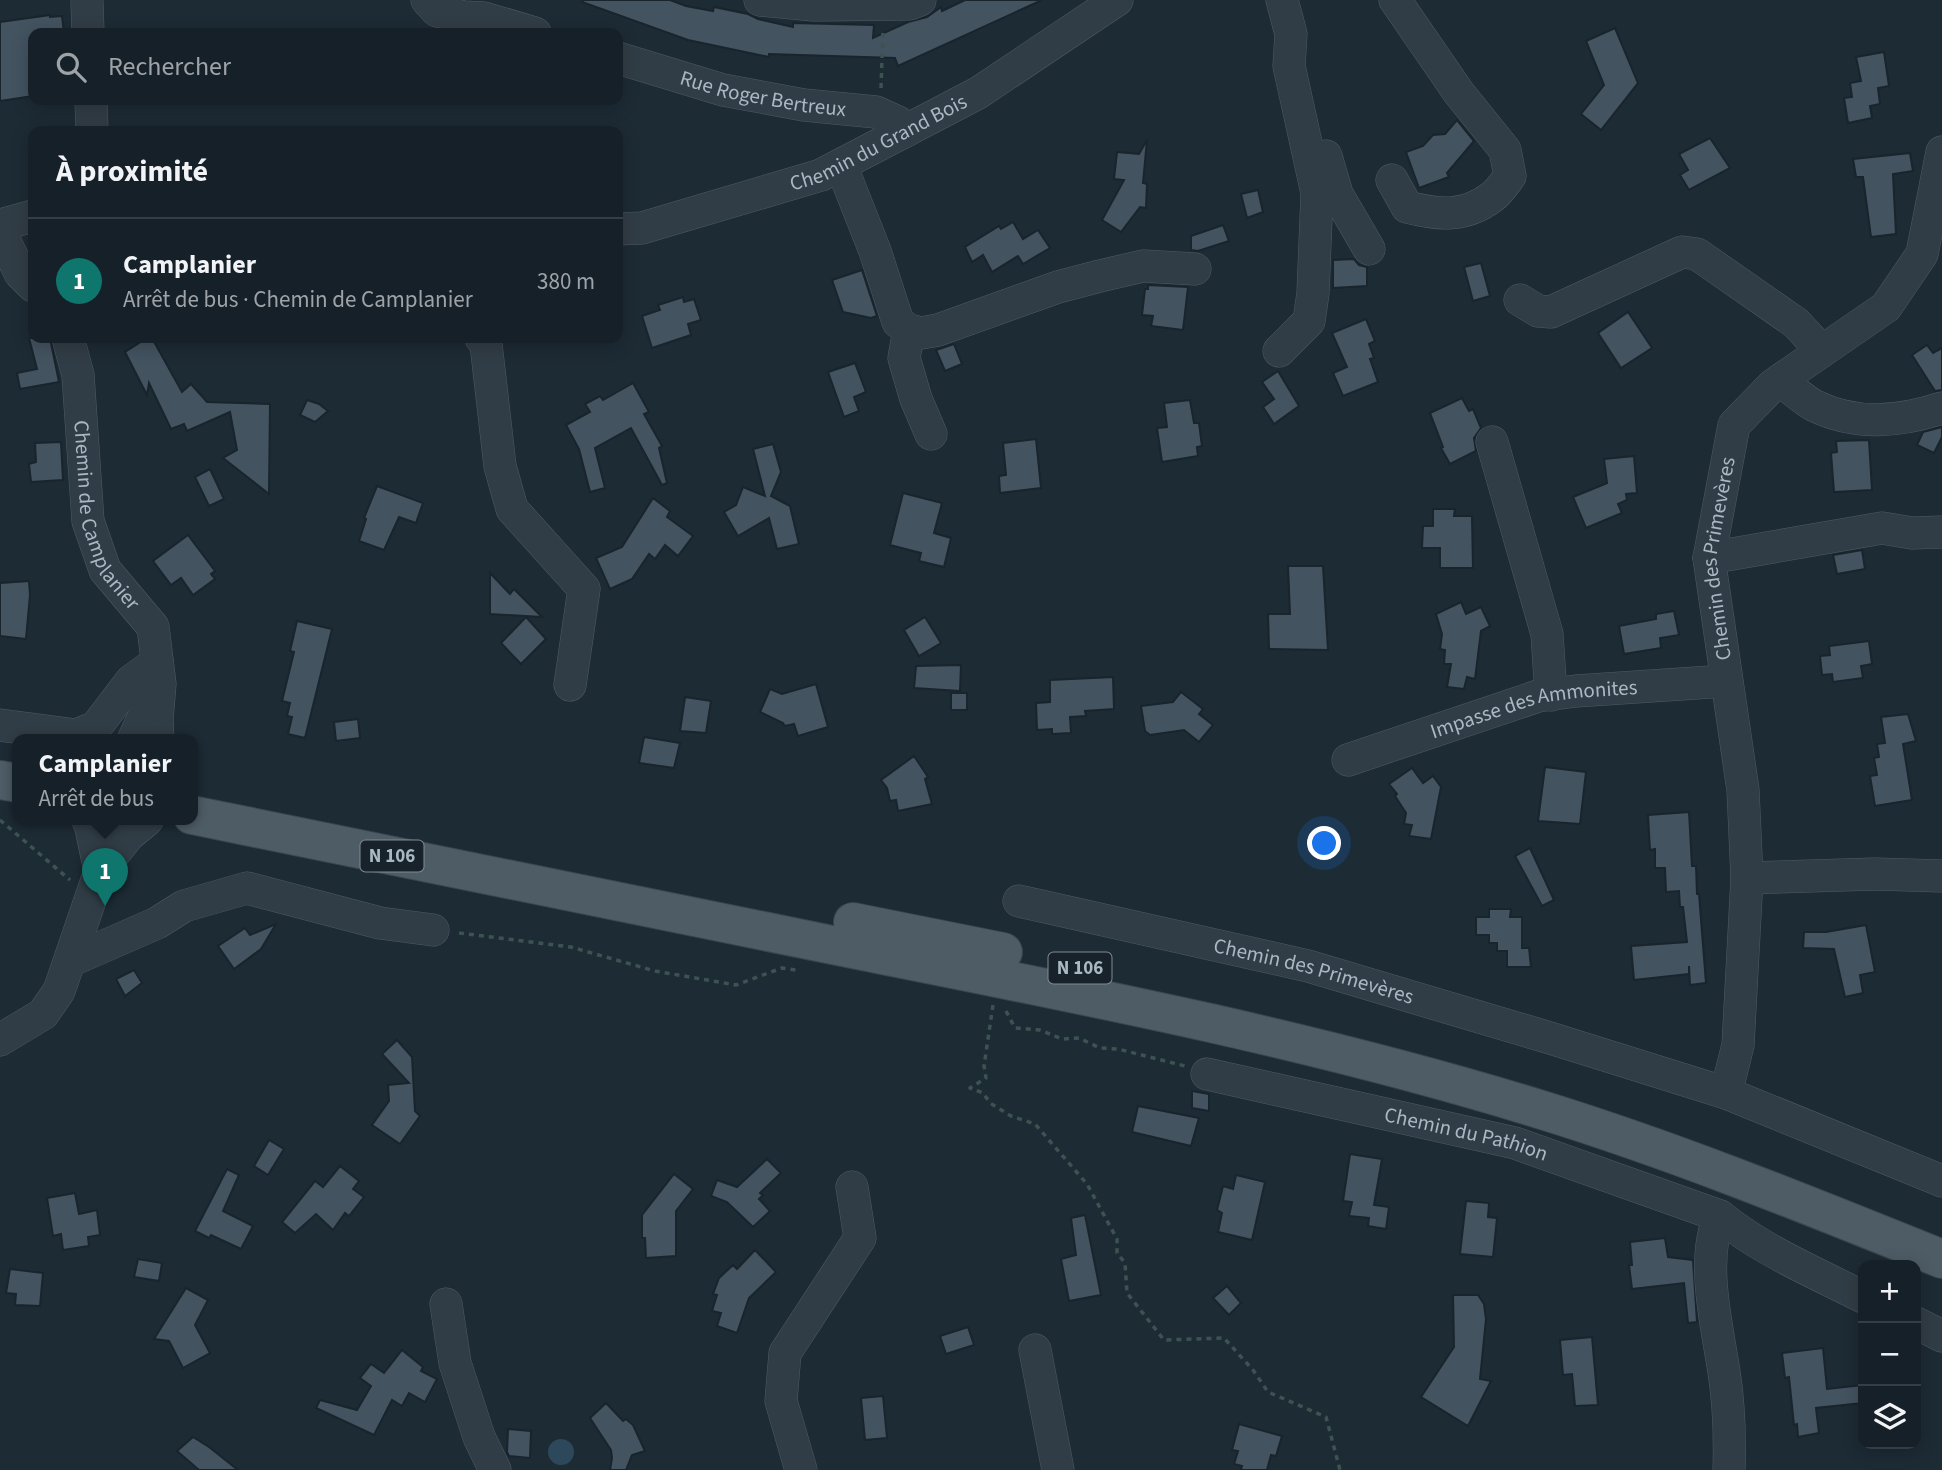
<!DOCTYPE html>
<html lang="fr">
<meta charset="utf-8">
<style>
body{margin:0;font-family:"Source Sans 3",sans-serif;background:#232d34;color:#f1f3f6}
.controls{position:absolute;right:21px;bottom:21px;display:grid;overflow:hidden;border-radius:14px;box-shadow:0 4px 18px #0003}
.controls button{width:63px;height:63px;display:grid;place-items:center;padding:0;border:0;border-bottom:2px solid #353e45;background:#162028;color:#f1f3f6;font:35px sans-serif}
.you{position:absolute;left:1325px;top:844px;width:24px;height:24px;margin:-18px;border:5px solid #fff;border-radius:50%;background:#1a73e8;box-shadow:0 0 0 10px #1a73e833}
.badge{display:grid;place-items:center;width:46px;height:46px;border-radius:50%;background:#0f766e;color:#fff;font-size:23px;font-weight:700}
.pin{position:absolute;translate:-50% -58px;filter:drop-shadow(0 2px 4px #0008)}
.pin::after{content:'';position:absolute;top:37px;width:24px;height:21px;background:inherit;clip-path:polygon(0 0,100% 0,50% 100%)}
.popup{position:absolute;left:12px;top:734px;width:186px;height:91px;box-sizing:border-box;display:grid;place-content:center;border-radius:14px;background:#162028;filter:drop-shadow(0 2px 5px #0005);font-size:23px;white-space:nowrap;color:#9ea3a8}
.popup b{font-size:26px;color:#f1f3f6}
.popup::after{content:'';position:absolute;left:50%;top:100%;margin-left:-14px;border:14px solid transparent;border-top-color:#162028}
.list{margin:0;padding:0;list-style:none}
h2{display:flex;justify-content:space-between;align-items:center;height:91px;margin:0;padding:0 28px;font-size:30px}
h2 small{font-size:23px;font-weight:400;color:#9ea3a8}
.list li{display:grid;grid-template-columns:46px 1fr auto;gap:21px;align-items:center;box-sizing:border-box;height:126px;padding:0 28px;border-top:2px solid #353e45}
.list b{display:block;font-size:26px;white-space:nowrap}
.list p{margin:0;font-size:23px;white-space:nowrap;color:#9ea3a8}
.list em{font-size:23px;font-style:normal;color:#9ea3a8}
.icon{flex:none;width:38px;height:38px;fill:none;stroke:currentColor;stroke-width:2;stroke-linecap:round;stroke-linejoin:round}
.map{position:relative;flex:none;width:1942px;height:1470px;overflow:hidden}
.search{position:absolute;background:#162028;box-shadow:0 4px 18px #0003;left:28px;top:28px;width:595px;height:77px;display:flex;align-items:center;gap:18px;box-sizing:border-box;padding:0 24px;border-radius:14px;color:#9ea3a8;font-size:26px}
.panel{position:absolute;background:#162028;box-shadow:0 4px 18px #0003;left:28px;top:126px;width:595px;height:217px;border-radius:14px}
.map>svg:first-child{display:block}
</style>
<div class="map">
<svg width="1942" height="1470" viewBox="0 0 1942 1470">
<rect width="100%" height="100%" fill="#1d2b35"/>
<circle fill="#2e485b" cx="561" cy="1452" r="13"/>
<g fill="#435360" stroke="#19242c" stroke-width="2">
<path d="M583,0h87l16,6 27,5 1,-4 34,7 10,5 35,8v-4l81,2 -1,13 35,-16 19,-5 14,-10 1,4 23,-11h77l-144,66 -3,-8 -126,-4v3l-81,-17 -106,-38z"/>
<path d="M50,15v2l12,-1 2,17h-31v63l-33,5v-79z"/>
<path d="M1615,28l23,55 -37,47 -20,-16 23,-29 -18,-44z"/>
<path d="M1884,52l5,34 -11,2 2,16 -10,2 2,12 -24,5 -4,-25 8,-1 -2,-14 11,-2 -5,-24z"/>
<path d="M1457,120l17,21 -27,32 2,4 -30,11 -13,-36 17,-6 10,-11 12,-1z"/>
<path d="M1710,138l20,30 -41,22 -9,-15 8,-5 -9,-16z"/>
<path d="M1147,140l-4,43 4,1 -1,24 -6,-1 -19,25 -19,-12 22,-40 -10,-1 3,-27 22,2z"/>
<path d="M1910,153l3,18 -20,3 3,60 -25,3 -8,-60h-7l-3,-18z"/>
<path d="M1258,190l5,22 -16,6 -6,-24z"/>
<path d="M1013,222l10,17 15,-9 12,18 -27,16 -5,-8 -26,16 -9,-17 -11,7 -7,-15 34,-21 2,3z"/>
<path d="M1223,225l6,16 -31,10 -7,-1v-14z"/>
<path d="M1354,259l5,6 8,2v19l-34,2v-28z"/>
<path d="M1481,263l9,33 -17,5 -9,-34z"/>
<path d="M862,270l15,46 -6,2 -28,-6 -11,-32z"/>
<path d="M1148,285l40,2 -5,43 -32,-4 2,-10 -11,-1 3,-26h3z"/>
<path d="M683,297l1,5 10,-3 7,21 -13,4 3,11 -39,13 -10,-32 18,-6 -2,-5z"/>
<path d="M1628,312l24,36 -31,20 -23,-35z"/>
<path d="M1366,319l9,22 -6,3 5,14 -4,1 8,23 -35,14 -10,-23 14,-6 -15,-34z"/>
<path d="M29,338h21l9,44 -39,7 -3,-16 20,-4z"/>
<path d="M147,338h5l30,54 9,-8 16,18 63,2 -1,90 -46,-36 14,-8 -7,-38 -43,19 -3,-7 -13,5 -22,-46 -2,12 -22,-43z"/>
<path d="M954,344l8,20 -17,7 -9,-21z"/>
<path d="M1927,345l6,8 9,-5v42l-7,1 -23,-36z"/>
<path d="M855,363l11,29 -12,5 5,14 -15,6 -16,-45z"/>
<path d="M1278,371l21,35 -25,18 -11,-17 11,-8 -12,-17z"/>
<path d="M633,383l16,29 -5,2 18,32 -3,2 8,35 -5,2 -31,-57 -36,20 10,40 -15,4 -11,-43 -13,-24 24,-13 -5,-8 15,-8 3,4z"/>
<path d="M1462,398l7,13 4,-2 8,19 -7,10 2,13 -26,13 -9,-16 2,-1 -13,-34z"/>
<path d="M307,400l12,4 9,7 -13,11 -15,-7z"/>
<path d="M1190,400l4,23h5l3,23 -5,1 1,9 -36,6 -5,-34 10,-1 -3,-24z"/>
<path d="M1942,427v10l-8,16 -17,-8 6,-13z"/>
<path d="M1036,439l5,49 -41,5 -1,-17 7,-1 -3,-32z"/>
<path d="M1869,440l3,50 -38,2 -3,-39 6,-1 -1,-11z"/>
<path d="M61,442l2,38 -32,2 -2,-18 7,-2 -1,-19z"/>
<path d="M773,444l8,28 -10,24 19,10 9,38 -22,5 -8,-31 -31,18 -14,-24 12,-7 7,-18 22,9 -12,-47z"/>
<path d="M1634,456l3,37 -11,1 1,6 -9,4 4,9 -36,15 -13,-31 34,-14 -3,-24z"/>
<path d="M210,469l14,30 -15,7 -14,-29z"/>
<path d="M377,486l46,17 -7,20 -17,-6 -15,33 -25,-9 7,-22 -2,-1z"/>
<path d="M903,493l39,10 -8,30 17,5 -7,29 -25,-6 2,-8 -31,-8z"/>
<path d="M653,498l17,13 -3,6 26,19 -15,20 -13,-11 -10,14 -6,-5 -17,25 -22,10 -14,-31 26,-11z"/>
<path d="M1433,509h22l-1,7h18l1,52h-33v-20h-18l1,-22h10z"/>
<path d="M188,535l27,36 -4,3 4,5 -22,16 -12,-17 -10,7 -18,-24z"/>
<path d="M1862,550l3,19 -28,5 -4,-19z"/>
<path d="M1288,566h35l5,84 -59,-1 -1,-35h22z"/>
<path d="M490,573l20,21 4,-5 28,28 -52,-3z"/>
<path d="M29,581l1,14 -4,44 -26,-3v-53z"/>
<path d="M1461,602l5,12 15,-7 9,19 -9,5 -6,48 -8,-2 -3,12 -17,-2 4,-23h-7l1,-14 -5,-1 2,-15 -6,-20z"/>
<path d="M1674,611l5,24 -19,3 1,10 -37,6 -5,-28 37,-7v-5z"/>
<path d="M526,617l20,22 -25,25 -20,-21z"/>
<path d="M925,617l16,26 -22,13 -15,-26z"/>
<path d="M297,621l35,8 -27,109 -17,-4 4,-17 -5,-1 3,-13 -8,-2 12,-49 -4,-1z"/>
<path d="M1869,641l3,23 -11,2 2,12 -30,4 -1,-8 -10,1 -2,-19 10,-1 -1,-9z"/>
<path d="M961,665l-1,26 -46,-3 2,-22z"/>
<path d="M1113,677l1,32 -29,2 1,5 -16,1 1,16 -19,1v-5l-15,1 -1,-27 14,-1v-22z"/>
<path d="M816,684l12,43 -30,9 -4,-12 -9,2 -2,-3 -23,-11 10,-23 12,5z"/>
<path d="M1181,692l22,17 -4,5 14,11 -14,17 -15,-12 -34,5 -5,-4 -4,-25 32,-4z"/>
<rect x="951" y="693" width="16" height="17"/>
<path d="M685,697l26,4 -5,32 -26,-2z"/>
<path d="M1908,714l8,27 -13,3 9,56 -37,6 -5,-30 7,-1 -3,-17 5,-1 -2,-13 8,-1 -4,-26z"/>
<path d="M358,719l2,19 -24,3 -2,-19z"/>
<path d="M644,737l36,6 -6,25 -35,-5z"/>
<path d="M914,756l14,21 -3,2 7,25 -34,7 -2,-11 -6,1 -3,-13 -6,-8z"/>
<path d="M1545,767l41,5 -6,52 -42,-3z"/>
<path d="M1412,768l11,15 10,-7 8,11 -10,52 -22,-3 3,-11 -8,-1 2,-11 -11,-17 2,-2 -8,-10z"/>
<path d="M1689,812l3,54h4l1,28h2l7,89 -16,2 -1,-19v8l-55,6 -3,-34 56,-4 -4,-35h-3l-1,-16 -13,1 -1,-24h-10v-19l-5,1 -2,-35z"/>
<path d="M1530,848l24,52 -12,6 -27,-50z"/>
<path d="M1489,909h22l-1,8h12v31h7l2,19h-24v-16h-10v-8h-8v-8h-13v-18h13z"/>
<path d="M276,924l-15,25 -27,20 -16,-23 27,-18 5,7z"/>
<path d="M1866,925l9,47 -15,3 3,18 -18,4 -11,-48 -31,-1 1,-16h22z"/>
<path d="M134,970l8,13 -17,13 -9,-17z"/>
<path d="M397,1040l15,17 3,54 5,5 -20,28 -28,-19 17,-24 -1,-16 21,-2 -27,-29z"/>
<path d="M1192,1091l17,3v17l-17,-3z"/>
<path d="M1138,1106l61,12 -8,28 -59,-14z"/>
<path d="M269,1140l15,9 -16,26 -14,-9z"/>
<path d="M1350,1154l32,5 -8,46 15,2 -3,22 -18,-3 1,-8 -20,-2 3,-14 -9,-1z"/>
<path d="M767,1159l14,14 -21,20 3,2 -4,4 11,12 -17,16 -26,-25 -16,-6 6,-16 20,7z"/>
<path d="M340,1166l19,15 -6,8 11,8 -15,19 -4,-3 -12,17 -17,-16 -21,19 -13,-11 33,-41 8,6z"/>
<path d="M227,1169l12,6 -16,36 30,15 -12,23 -30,-14 -2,3 -14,-7z"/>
<path d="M674,1174l19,15 -17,22v45l-30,2 -1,-20h-3v-23z"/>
<path d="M1236,1175l29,7 -13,58 -34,-8 4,-19 -5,-3 6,-24 10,3z"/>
<path d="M75,1193l4,21 18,-4 3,25 -12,2 1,9 -26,4 -2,-16 -8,2 -6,-38z"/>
<path d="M1466,1201l23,2 -1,14 9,1 -4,39 -33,-3z"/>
<path d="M1085,1215l16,80 -32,6 -8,-42 15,-4 -5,-37z"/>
<path d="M1665,1238l3,19 25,3 4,62 -9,1 -4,-40 -52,6 -3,-24h3l-2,-23z"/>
<path d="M755,1250l21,22 -27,26 -12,35 -20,-7 4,-13 -9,-2 5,-16 -4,-1 6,-16 14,-13 4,4z"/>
<path d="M138,1259l24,4 -3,18 -25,-4z"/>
<path d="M10,1269l33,4 -3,33 -25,-1 1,-11 -10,-1z"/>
<path d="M1227,1286l14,17 -12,12 -16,-17z"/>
<path d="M186,1288l22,12 -13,25 15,28 -27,15 -14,-27 -15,-2z"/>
<path d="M1453,1295h25l6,9 2,15 -6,60 11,2 -23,45 -47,-29 33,-50z"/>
<path d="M968,1327l6,18 -28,9 -6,-18z"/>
<path d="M1592,1337l6,68 -23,1 -3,-32 -9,1 -3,-35z"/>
<path d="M1823,1348l4,41 36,-4v18l-47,5 3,25 -21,4 -1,-13 -3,1 -5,-48 -4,1 -3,-25z"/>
<path d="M402,1350l21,17 -2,4 16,8 -12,23 -16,-9 -7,13 -10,-6 -18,35 -58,-27 4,-8 37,10 14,-24 -11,-8 11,-14 13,9z"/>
<path d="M883,1396l4,42 -22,2 -4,-42z"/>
<path d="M606,1403l17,18 3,-2 7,6 12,26 -13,4 -6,15h-16l2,-12 -1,-8 -21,-32z"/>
<path d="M1239,1424l43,12 -6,20 -5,-1 -4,15h-26l1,-4 -8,-2 4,-13 -6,-1z"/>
<path d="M508,1429l23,2 -1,27 -21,-2 -2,-4z"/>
<path d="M193,1437l16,10 29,23h-39l-22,-19z"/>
</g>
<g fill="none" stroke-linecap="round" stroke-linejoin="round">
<defs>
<g id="minor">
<path d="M427,0l10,11 27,6 20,1 51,15"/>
<path d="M760,0l54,5 96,-1 10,-4"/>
<path d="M87,2l1,31"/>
<path id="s1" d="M618,58l105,32 81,15 72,7 22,10 8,9"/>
<path d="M91,100l1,31"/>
<path d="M1326,156l11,38 32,55"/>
<path d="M841,165l34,86 23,71 11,8 12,3 17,-3 120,-43 42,-11 43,-10 52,3"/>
<path d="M1392,180l15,27c31,8 57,11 85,-10 7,-5 13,-14 18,-21l-5,-26 -46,-57 -64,-93"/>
<path d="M0,225l33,-9"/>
<path id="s2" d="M618,229l24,-1 179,-53 157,-82 139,-93"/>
<path d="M0,231l20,42 13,13"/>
<path d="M1520,300l18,11 13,1 131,-60 15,2 99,69 26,28"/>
<path d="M909,330l-5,28 12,41 15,35"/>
<path id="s3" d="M68,338l10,37 10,146 17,49 48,57 7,57 -3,35 1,21"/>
<path d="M481,338l5,6 14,122 12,43 72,80 -14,96"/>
<path d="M1279,351l30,-30 4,-28 4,-100 -28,-127 2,-32 -9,-34"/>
<path d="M1780,380c11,8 23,20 35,26 42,20 84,16 127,2"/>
<path d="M1492,442l55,192 4,61"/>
<path d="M1709,558l173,-30 30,5 30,-1"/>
<path d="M0,725l76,10 20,-8 35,-46 26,-19"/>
<path d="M133,740l21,-46"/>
<path id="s4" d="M1348,760l190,-64 38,-5 150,-10"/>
<path d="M88,820l3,8 9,43"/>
<path d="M1747,878l128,-4 67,2"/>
<path id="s5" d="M1019,901l289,65 242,72 176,55 216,88"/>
<path d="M70,961l87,-38 27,-17 63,-18 133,35 53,7"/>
<path d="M0,1040l43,-26 16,-23 41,-120 29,-36 18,-15"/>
<path id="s6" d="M1207,1074l308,69 205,73c43,35 94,56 143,81"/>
<path id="s7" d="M1726,1093l12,-48 9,-167 -4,-88 -34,-232 25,-133 39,-40 113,-78 36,-53 20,-102"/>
<path d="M1720,1216c-20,43 -3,109 4,156 5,32 6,66 5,98"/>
<path d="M446,1304l9,59 24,74 16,33"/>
<path d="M1916,1323l26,13"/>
<path d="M1035,1350l23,120"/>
<path d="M801,1470l-20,-69 4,-48 75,-115 -8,-51"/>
</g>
<g id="major">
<path d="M0,780l18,3"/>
<path d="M192,815c220,45 440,90 660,134 232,46 464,91 690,161 136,42 268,96 400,149"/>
<path d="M853,922l150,30"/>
</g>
</defs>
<use href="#minor" stroke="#4e5b64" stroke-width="33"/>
<use href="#major" stroke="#3a464f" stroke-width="40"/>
<g stroke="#3d5352" stroke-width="3.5" stroke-dasharray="5 5" stroke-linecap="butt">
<path d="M881,88l2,-59"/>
<path d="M0,820l70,60"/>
<path d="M459,933l112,14 84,24 81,14 46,-17 14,2"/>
<path d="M993,1005l-9,61 2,12 -16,10 13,5 7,10 21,13 24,8 52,60 30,55v14l8,10 2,30 37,47 60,-2 29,32 15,22 58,25 14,53"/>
<path d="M1006,1011l9,17 25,2 22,9 17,-1 21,10 18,1 67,17"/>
</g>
<use href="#minor" stroke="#313d46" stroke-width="32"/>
<use href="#major" stroke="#4e5c66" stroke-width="38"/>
</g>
<g text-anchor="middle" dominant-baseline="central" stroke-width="6" stroke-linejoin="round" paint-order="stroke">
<g fill="#17222a" stroke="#7e8b96" stroke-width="2">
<rect x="360.5" y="840.5" width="63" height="31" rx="5"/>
<rect x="1048.5" y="952.5" width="63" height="31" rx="5"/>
</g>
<g font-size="19" font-weight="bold" fill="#aab8c4">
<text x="392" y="856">N 106</text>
<text x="1080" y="968">N 106</text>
</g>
<g font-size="21" fill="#aab8c4" stroke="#17222a">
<text stroke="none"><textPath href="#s1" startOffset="150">Rue Roger Bertreux</textPath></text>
<text stroke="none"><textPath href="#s2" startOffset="276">Chemin du Grand Bois</textPath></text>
<text stroke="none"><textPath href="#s3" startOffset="184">Chemin de Camplanier</textPath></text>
<text stroke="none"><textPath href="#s7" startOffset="539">Chemin des Primevères</textPath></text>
<text stroke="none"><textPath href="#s4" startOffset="194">Impasse des Ammonites</textPath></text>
<text stroke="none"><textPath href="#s5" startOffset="303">Chemin des Primevères</textPath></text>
<text stroke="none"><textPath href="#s6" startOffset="266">Chemin du Pathion</textPath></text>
</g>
</g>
</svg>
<div class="controls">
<button>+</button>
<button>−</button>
<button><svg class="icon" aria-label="layers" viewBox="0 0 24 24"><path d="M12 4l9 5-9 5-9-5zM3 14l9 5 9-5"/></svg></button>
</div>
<div class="you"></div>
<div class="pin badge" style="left:105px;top:906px">1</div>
<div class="popup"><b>Camplanier</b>Arrêt de bus</div>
<div class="search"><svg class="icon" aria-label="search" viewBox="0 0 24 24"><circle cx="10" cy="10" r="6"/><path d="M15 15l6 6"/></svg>Rechercher</div>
<section class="panel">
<h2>À proximité<small></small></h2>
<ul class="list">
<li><span class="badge">1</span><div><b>Camplanier</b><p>Arrêt de bus · Chemin de Camplanier</p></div><em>380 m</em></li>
</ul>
</section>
</div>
